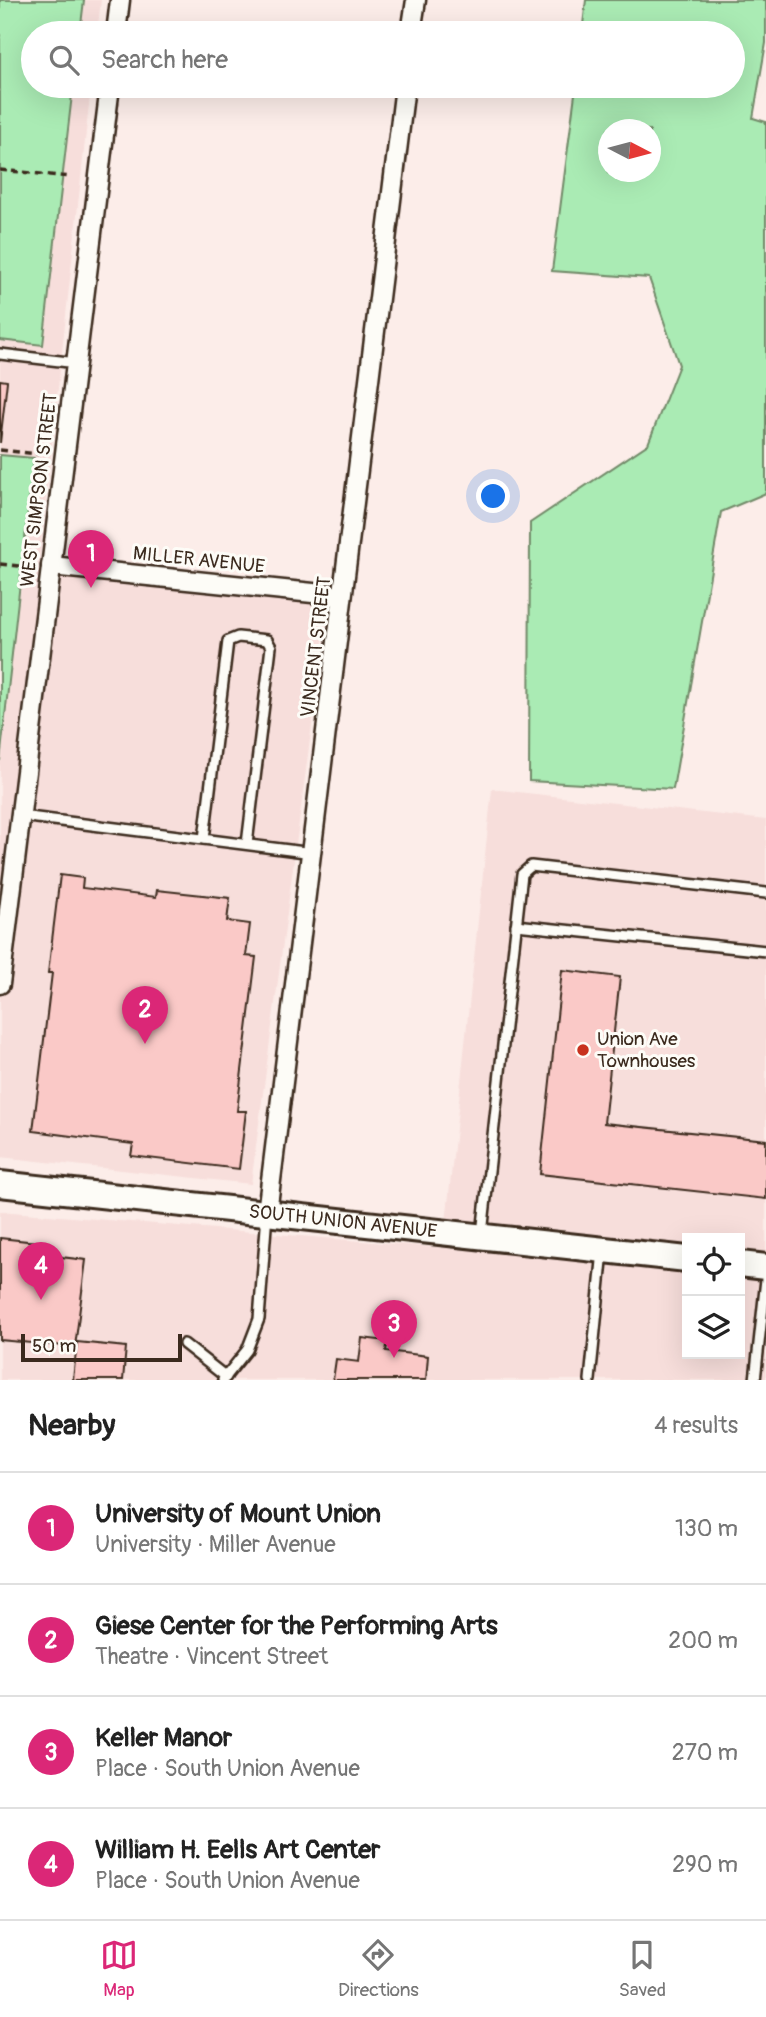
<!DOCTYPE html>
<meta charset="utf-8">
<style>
body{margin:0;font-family:Pangolin,sans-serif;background:#f2f2f2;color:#222}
.controls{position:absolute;right:21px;bottom:21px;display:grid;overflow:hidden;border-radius:0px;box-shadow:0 7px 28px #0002}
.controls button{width:63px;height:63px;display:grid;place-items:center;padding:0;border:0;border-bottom:2px solid #e0e0e0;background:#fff;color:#222;font:35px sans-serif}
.compass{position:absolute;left:598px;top:119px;width:63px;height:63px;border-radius:50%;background:#fff;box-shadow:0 7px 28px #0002;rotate:96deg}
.scale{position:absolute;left:21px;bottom:18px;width:161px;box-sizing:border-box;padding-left:7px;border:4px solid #3b2a1e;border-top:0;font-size:19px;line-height:24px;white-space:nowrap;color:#3b2a1e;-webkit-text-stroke:5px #fdfcf7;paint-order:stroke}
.you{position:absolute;left:494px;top:497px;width:24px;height:24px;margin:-18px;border:5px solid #fff;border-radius:50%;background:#1a73e8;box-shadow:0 0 0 10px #1a73e833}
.badge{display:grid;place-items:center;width:46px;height:46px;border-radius:50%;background:#db2777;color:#fff;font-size:23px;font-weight:700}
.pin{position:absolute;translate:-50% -58px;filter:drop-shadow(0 2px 4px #0008)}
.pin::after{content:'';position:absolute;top:37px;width:24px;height:21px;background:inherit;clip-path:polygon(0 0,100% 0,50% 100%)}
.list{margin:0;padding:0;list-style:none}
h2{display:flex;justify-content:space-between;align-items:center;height:91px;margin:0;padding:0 28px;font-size:30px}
h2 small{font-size:23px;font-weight:400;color:#767676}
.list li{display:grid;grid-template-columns:46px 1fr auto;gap:21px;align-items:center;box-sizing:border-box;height:112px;padding:0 28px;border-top:2px solid #e0e0e0}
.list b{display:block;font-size:26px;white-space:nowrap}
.list p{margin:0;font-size:23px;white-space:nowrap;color:#767676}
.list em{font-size:23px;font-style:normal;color:#767676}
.icon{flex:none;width:38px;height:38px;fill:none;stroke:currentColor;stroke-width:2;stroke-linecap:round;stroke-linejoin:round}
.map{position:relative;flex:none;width:766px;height:1380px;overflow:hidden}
.search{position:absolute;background:#fff;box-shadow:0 7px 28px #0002;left:21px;right:21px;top:21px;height:77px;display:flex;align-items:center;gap:18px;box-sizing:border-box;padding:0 24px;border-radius:38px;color:#767676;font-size:26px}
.sheet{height:539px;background:#fff}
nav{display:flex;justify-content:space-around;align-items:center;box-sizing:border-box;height:98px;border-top:2px solid #e0e0e0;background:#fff;font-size:19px;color:#767676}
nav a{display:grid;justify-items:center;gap:4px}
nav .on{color:#db2777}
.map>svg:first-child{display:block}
</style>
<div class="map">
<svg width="766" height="1380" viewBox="0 0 766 1380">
<rect width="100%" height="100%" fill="#fcede9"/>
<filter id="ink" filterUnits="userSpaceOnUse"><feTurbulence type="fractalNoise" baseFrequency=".0143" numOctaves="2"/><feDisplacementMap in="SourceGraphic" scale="14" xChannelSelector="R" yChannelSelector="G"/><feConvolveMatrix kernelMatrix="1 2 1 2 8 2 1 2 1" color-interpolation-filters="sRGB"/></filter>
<g filter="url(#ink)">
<g fill="#f7dedb">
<path d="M0,0h101l-4,33h-64v53h58l-53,486 290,32 -77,580 -251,-27z"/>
<path d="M492,789l274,31v447l-26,-3v-26h-53v20l-242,-26z"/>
<path d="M0,1211l687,57v86h53v-82l26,2v106h-766z"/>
</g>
<g fill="#aaebb4" stroke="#728a69" stroke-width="2" fill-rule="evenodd">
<path d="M0,0h84l-4,33h-47v53h40l-30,259 -43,-5z"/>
<path d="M586,0h180v43l-13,75 13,4v371l-45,19 -48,277 -144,-8 1,-258 118,-79 31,-79 -30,-87 -97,-7 24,-185h157v-53h-151zM608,130h42v42h-42z"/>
<path d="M0,455l34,3 -34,303z"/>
</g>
<g fill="#fac9c7" stroke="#3b2a1e" stroke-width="2">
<path d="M0,380l7,1 -7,62z"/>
<path d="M60,875l23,3 -1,10 74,9 1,-7 73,8 -3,23 23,3 -4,32 10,1 -19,154h9l-7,58 -108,-13 2,-12 -100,-13 19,-158h-4z"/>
<path d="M562,970l58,7 -16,146 162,17v59l-226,-25z"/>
<path d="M0,1238l36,4 -1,12 51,6 -11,87 -75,-7z"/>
<path d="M362,1338l26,3 -2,10 42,5 -2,24h-93l3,-21 23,3z"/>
<path d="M77,1342l49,5 -3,33h-50z"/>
</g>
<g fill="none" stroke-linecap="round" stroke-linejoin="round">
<defs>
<g id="lane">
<path d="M0,354l77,9"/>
<path d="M21,816l292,37"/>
<path d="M204,839l24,-198 10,-4 29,3 4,7 -24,197"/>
<path d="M516,925l250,26"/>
<path d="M482,1234l40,-360 9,-8 235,27"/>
<path d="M184,1344l42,33"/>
<path d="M223,1380l24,-30 12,-31 8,-105"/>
<path d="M590,1380l13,-129"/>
<path d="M755,1380l11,-101"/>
</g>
<g id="street">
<path d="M116,33l4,-33"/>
<path d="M411,33l5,-33"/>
<path d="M51,566l291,30"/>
<path d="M0,984l110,-898"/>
<path d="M267,1213l138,-1127"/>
</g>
<g id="secondary">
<path id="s1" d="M0,1184l687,75"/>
<path d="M740,1264l26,3"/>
</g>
</defs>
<use href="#lane" stroke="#3b2a1e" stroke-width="14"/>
<use href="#street" stroke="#3b2a1e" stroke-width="23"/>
<use href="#secondary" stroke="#3b2a1e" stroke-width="30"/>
<g stroke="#3b2a1e" stroke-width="3.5" stroke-dasharray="7 5" stroke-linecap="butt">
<path d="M0,170l71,7"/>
<path d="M0,450l39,4"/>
<path d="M0,564l30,3"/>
</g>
<use href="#lane" stroke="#fdfcf7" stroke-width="9"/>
<use href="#street" stroke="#fdfcf7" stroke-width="18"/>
<use href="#secondary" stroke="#fdfcf7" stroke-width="24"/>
</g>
</g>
<circle fill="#c8321e" stroke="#fdfcf7" stroke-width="2.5" cx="583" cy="1050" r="7"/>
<g text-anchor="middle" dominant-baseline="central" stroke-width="6" stroke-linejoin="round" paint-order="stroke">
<g font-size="19" fill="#3b2a1e" stroke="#fdfcf7">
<text transform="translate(39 490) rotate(-83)">WEST SIMPSON STREET</text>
<text transform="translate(199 560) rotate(6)">MILLER AVENUE</text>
<text transform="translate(316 647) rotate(-83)">VINCENT STREET</text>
<text stroke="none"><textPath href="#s1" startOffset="345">SOUTH UNION AVENUE</textPath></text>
</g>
<g font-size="19" fill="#3b2a1e" stroke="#fdfcf7" text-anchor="start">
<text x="597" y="1039">Union Ave<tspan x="597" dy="22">Townhouses</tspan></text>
</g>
</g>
</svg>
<div class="controls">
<button><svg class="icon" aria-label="locate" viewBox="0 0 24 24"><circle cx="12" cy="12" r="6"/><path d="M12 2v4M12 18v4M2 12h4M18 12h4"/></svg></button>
<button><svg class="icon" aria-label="layers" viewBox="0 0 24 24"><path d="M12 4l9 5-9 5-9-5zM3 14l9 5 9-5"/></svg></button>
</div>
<svg class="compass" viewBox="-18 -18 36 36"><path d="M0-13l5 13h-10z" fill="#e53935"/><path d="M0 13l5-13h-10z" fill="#767676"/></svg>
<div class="scale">50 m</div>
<div class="you"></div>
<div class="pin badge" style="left:91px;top:588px">1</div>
<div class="pin badge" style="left:145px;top:1044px">2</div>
<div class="pin badge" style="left:394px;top:1358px">3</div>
<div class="pin badge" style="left:41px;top:1300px">4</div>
<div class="search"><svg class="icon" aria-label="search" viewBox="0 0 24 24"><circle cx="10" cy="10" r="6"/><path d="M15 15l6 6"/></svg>Search here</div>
</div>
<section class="sheet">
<h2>Nearby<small>4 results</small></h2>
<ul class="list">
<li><span class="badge">1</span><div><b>University of Mount Union</b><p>University · Miller Avenue</p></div><em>130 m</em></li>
<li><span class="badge">2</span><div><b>Giese Center for the Performing Arts</b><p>Theatre · Vincent Street</p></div><em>200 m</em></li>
<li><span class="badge">3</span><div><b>Keller Manor</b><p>Place · South Union Avenue</p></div><em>270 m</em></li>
<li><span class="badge">4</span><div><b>William H. Eells Art Center</b><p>Place · South Union Avenue</p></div><em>290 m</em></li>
</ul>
</section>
<nav>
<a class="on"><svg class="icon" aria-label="map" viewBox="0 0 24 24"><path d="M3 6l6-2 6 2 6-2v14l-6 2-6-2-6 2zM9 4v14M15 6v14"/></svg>Map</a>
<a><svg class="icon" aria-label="directions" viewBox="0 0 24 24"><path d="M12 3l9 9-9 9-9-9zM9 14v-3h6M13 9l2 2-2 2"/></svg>Directions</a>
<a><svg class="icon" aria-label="saved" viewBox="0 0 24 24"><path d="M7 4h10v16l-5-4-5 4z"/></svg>Saved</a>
</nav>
